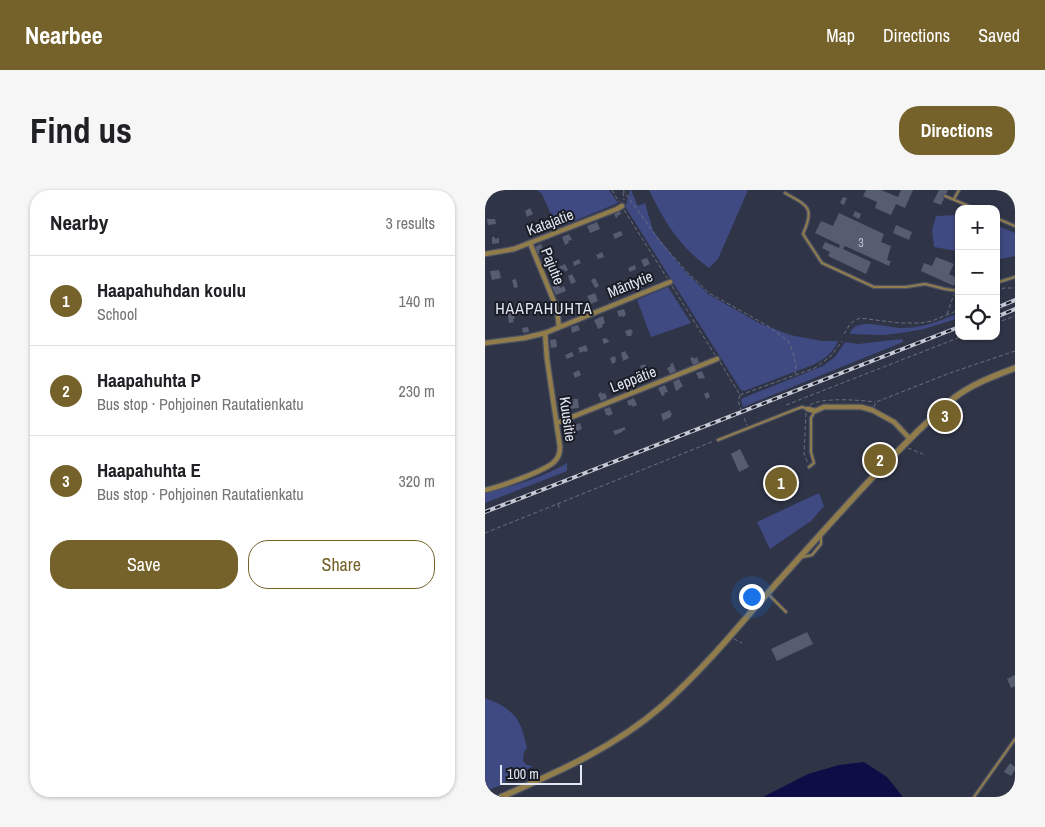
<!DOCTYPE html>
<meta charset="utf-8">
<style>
body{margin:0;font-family:"Archivo Narrow",sans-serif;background:#f6f6f6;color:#202124}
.controls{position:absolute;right:15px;top:15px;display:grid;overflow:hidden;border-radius:10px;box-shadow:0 1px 4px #0004}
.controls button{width:45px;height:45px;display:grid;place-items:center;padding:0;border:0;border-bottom:1px solid #e0e0e0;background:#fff;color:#202124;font:25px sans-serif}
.scale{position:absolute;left:15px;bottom:12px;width:82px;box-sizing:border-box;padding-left:5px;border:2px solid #e3e7f3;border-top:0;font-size:14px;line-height:18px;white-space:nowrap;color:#e3e7f3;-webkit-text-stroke:4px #1a1c25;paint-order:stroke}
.you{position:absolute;left:266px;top:406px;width:18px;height:18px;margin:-12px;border:4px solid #fff;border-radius:50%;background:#1a73e8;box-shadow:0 0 0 8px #1a73e833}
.badge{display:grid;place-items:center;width:32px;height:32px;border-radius:50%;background:#75622b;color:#fff;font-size:16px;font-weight:700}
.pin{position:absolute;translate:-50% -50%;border:2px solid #fff;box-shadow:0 1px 5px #0006}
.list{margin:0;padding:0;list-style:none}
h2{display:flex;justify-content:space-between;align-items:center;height:65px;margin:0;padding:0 20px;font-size:21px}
h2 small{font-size:16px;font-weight:400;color:#757577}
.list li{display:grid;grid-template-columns:32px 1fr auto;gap:15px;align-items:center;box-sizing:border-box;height:90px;padding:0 20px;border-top:1px solid #e0e0e0}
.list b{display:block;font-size:19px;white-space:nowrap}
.list p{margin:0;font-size:16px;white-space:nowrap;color:#757577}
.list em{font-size:16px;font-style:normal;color:#757577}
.actions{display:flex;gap:10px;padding:15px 20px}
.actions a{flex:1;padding:11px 0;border:1px solid #75622b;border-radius:20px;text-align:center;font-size:18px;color:#75622b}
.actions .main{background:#75622b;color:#fff}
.icon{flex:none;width:28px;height:28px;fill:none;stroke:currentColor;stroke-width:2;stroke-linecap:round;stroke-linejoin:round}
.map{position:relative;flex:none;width:530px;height:607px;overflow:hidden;border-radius:20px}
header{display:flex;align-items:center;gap:30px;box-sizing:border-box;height:70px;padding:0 25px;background:#75622b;color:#fff}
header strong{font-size:24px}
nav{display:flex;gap:28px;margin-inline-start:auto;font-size:18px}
.intro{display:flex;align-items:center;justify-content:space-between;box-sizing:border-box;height:120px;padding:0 30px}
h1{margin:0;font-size:35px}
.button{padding:12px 22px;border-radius:20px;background:#75622b;color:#fff;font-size:18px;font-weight:700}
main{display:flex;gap:30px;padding:0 30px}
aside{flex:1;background:#fff;border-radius:20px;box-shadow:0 1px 4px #0004}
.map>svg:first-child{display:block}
</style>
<header>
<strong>Nearbee</strong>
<nav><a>Map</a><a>Directions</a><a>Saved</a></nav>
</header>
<div class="intro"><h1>Find us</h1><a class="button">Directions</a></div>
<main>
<aside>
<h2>Nearby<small>3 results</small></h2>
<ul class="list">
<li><span class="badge">1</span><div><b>Haapahuhdan koulu</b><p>School</p></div><em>140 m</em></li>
<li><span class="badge">2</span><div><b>Haapahuhta P</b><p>Bus stop · Pohjoinen Rautatienkatu</p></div><em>230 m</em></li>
<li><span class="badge">3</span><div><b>Haapahuhta E</b><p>Bus stop · Pohjoinen Rautatienkatu</p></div><em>320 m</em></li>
</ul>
<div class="actions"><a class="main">Save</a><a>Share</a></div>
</aside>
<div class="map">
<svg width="530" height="607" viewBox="0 0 530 607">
<rect width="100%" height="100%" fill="#2f3447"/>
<g fill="#3f4a83">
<path d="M52,0h72l9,13 -61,25 -15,-34z"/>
<path d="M145,0h1l7,16 7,-3 8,28 30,38 25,25 51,29 31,12 32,6h16c-4,11 -13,17 -23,23l-71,27 -3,-1 -115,-182v-3z"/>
<path d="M164,0h99l-30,69 -9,9c-30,-22 -44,-45 -60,-78z"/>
<path d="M474,25v37l-2,-1 -23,-4 -2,-17 4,-14z"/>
<path d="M511,35l19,8v23l-19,4z"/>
<path d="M183,97l23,36 -40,14 -14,-37z"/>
<path d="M474,123v5l-35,11 -23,4 -18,2 -33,-1c1,-5 4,-8 10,-9 11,-3 27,2 39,3 25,0 37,-6 60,-15z"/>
<path d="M417,149l1,3 -160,65 -2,-7 2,-2 80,-32 12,-9 10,-15 13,2z"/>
<path d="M82,273v8l-82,32v-10c28,-7 57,-15 82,-30z"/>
<path d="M334,303l5,13 -13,15 -41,28 -13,-27z"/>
<path d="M0,508c7,3 16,6 22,11 13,8 17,25 20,39l-3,4 -1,9 4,4 6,1 -34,20 -14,5z"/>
</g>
<path fill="#0e0e46" d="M379,572l23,15 16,20h-140l45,-23 31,-9z"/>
<g fill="#575d71">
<path d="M381,0h15l17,7 3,-7h12l-8,18 -9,-4 -5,11 -16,-7 2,-6 -14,-6z"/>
<path d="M454,0h9l-7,15 -8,-3z"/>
<path d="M358,7l4,1 -3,7 -4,-2z"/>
<path d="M45,18l3,6 -6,3 -2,-6z"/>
<path d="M135,21l1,3 -4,2 1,1 -2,1 -2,-4z"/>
<path d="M370,21l6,3 -2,5 -6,-3z"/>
<path d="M354,23l45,21 -3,8 10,4 -4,14 4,1 -2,5 -44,-20 -2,3 28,13 -5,12 -38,-18 2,-4 -8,-4 3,-6 14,6 1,-3 -25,-12 6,-12 12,5z"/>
<path d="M2,29h8l1,5 -8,1z"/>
<path d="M112,32l3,7 -10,4 -3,-7z"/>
<path d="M54,34l3,8 -10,4 -2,-5 3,-2 -1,-2z"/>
<path d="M411,35l16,7 -3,8 -16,-7z"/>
<path d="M136,41l2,4 -8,4 -2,-5z"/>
<path d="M84,44l3,6 -4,1 1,2 -4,2 -3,-8z"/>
<path d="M7,47h3v2l4,-1v5l-7,1z"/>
<path d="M56,54l3,7 -6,3 -3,-7z"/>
<path d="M117,62l2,5 -6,2 -2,-4z"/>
<path d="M451,67l18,7 -5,10 8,4 -3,8 -33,-15 3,-8 8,3z"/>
<path d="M162,68l3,6 -6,3 -3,-7z"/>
<path d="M94,69l2,4 -7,3 -1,-4z"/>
<path d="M80,74l3,6 -3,2 -1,-3 -4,2 -1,-4z"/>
<path d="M150,75l1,4 -6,3 -2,-4z"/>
<path d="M14,80l2,8 -9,2 -2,-9z"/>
<path d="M87,84l4,8 -5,2 -3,-8z"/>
<path d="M110,88l4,8 -4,2 -4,-8z"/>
<path d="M31,89l2,8 -4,1 -2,-8z"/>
<path d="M156,91l2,6 -5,3 -1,-3 -2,1 -1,-3z"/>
<path d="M72,95v1h2l1,2 4,-2 2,5 -10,4 -4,-8z"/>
<path d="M131,100l3,7 -5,2 -3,-7z"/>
<path d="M110,103l3,8 -7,3 -4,-8z"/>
<path d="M38,114l6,5 -3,2 -2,-2 -2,2 -3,-3z"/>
<path d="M139,119l2,6 -3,2 -1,-1 -3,1 -2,-6z"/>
<path d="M27,120l3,9h-2l1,3 -5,1 -2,-12z"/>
<path d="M118,126l2,7 -3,2 1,2 -5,2 -4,-9z"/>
<path d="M93,135l2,5 -8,3 -1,-6z"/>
<path d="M43,137l1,5 -6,1 -1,-5z"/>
<path d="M146,139l2,4 -2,1 1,2h-5l-2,-5z"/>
<path d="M121,148l1,2 1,-1 1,3 -5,2 -2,-5z"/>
<path d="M71,149l1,8 -6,1 -1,-8z"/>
<path d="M101,155l2,6 -3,1 -1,-1 -4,2 -2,-5z"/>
<path d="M140,161l4,7 -6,3 -2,-8z"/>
<path d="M87,162l2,4 -7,3 -2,-4z"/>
<path d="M130,166l1,4 -1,1 1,1 -4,2 -2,-6z"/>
<path d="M208,167l1,2 3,-2 2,6 -6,2 -3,-7z"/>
<path d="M188,173l3,8 -6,3 -3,-6 4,-2 -1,-2z"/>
<path d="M160,174l3,7 3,-1v1l4,-2 1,2 -4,2 1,3 -8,3 -5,-13z"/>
<path d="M94,180l2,5 -6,3 -2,-5z"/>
<path d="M217,181l3,7 -6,1 -3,-6z"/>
<path d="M194,189l4,7 -7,5 -3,-9z"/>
<path d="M180,195l3,7 -4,1 1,2 -3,1 -4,-8z"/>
<path d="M116,202l1,2 3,-1 2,5 -6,3 -3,-7z"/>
<path d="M223,202l2,5 -4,2 -2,-5z"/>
<path d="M149,208l3,7 -4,2 -1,-2 -3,1 -2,-5z"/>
<path d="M88,209h5l1,9 -10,1 -1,-7 6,-1z"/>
<path d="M125,217l3,7 -5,2v-1h-2l-2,-6z"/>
<path d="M185,220l2,5h-1v2l-8,4 -2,-7z"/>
<path d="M95,233l2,6 -8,3 -3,-6z"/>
<path d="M140,237v3l-3,1v1l-7,3 -2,-4z"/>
<path d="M255,259l9,18 -10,5 -8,-18z"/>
<path d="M309,280l6,13 -24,11 -1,-2 -5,3 -6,-11z"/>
<path d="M322,442l6,12 -36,17 -6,-12z"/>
<path d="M530,485v11l-4,2 -4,-9z"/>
<path d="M525,573l5,4v3l-4,6 -7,-4z"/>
</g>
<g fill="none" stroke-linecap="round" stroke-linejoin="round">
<defs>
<g id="service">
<path d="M300,3c23,13 30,14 18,41l19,29 52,24h32l19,-3 20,5 14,2"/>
<path d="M460,6l31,13"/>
<path d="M469,9l5,-9"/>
<path d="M511,28l19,8"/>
<path d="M511,93l19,-6"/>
<path d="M233,250l76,-30 8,-3 6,2"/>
<path d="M324,277l5,-4 -3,-11v-34l4,-7"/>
<path d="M318,367l9,-2 9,-11v-7"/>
<path d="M284,405l17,17"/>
<path d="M489,607l41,-58"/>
</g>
<g id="minor">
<path d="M45,53l27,66 2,18"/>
<path d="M0,64l29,-5 103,-40 5,-3"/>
<path d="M0,153l39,-5 21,-5 125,-51"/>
<path d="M323,219l7,2 9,-4h37l11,3 22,12 16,17"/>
<path d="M72,233l160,-64"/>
<path d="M0,300c14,-3 61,-19 70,-29 4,-4 5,-9 5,-14l-13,-88 -2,-26"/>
</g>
<path id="tertiary" d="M16,607c57,-25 114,-50 161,-91 35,-31 66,-67 96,-102 33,-37 66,-74 99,-110 20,-22 40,-42 61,-63 12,-11 23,-23 36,-33 18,-14 40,-22 61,-30"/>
</defs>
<use href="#service" stroke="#4c5163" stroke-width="4.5"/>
<use href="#minor" stroke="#4c5163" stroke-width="7"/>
<use href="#tertiary" stroke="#4c5163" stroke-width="8"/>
<g stroke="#6a6e7f" stroke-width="1" stroke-dasharray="4 2.5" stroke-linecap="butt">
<path d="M127,0l7,12"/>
<path d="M139,0h-1l39,54 26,29 21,20 59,33 20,15 5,11 3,13 -1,9"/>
<path d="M138,2l1,8"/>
<path d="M139,20l43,68"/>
<path d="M187,96l43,69"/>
<path d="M511,102l8,-4h11"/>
<path d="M462,124l7,-20"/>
<path d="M511,133l19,-7"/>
<path d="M359,144l6,-10 4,-3 6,-3 39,5h22l11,-2 27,-11"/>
<path d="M235,172l20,33 -2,6 3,8"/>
<path d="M255,205l75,-27 17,-13 10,-14"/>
<path d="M301,215l177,-69"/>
<path d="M325,215c12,-8 50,-5 65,-3"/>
<path d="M389,217l2,-5 74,-29 65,-22"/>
<path d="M321,223l-2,41 4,9"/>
<path d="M259,228l3,7"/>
<path d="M423,258l15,6"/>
<path d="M73,314l2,6"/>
<path d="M0,343l229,-92"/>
<path d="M249,449l8,4"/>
</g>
<use href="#service" stroke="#917d4b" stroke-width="2"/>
<use href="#minor" stroke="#917d4b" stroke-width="4.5"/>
<use href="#tertiary" stroke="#917d4b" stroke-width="5.5"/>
<defs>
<g id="rail">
<path d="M511,118l19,-8"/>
<path d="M511,127l19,-8"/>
<path d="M0,322l474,-185"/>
</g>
</defs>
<use href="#rail" stroke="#c5c9d6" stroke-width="4"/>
<use href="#rail" stroke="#1a1c25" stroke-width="2" stroke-dasharray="5.5" stroke-linecap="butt"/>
</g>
<g text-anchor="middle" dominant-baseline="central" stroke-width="4" stroke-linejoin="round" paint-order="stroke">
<g font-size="12" fill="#c0c4d2">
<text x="376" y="53">3</text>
</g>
<g font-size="15" fill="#e3e7f3" stroke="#1a1c25">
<text transform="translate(65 32) rotate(-21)">Katajatie</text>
<text transform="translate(68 76) rotate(68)">Pajutie</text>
<text transform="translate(145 94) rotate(-22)">Mäntytie</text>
<text transform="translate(148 189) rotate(-21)">Leppätie</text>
<text transform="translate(83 229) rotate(82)">Kuusitie</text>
</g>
<g font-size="16" letter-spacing="1" fill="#e3e7f3" stroke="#1a1c25">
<text x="59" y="118">HAAPAHUHTA</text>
</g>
</g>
</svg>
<div class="controls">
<button>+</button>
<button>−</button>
<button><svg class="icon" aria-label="locate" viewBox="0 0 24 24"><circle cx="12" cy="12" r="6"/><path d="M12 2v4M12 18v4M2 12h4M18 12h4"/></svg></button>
</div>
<div class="scale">100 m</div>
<div class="you"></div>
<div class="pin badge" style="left:296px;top:293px">1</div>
<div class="pin badge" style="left:395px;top:270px">2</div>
<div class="pin badge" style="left:460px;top:226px">3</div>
</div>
</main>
